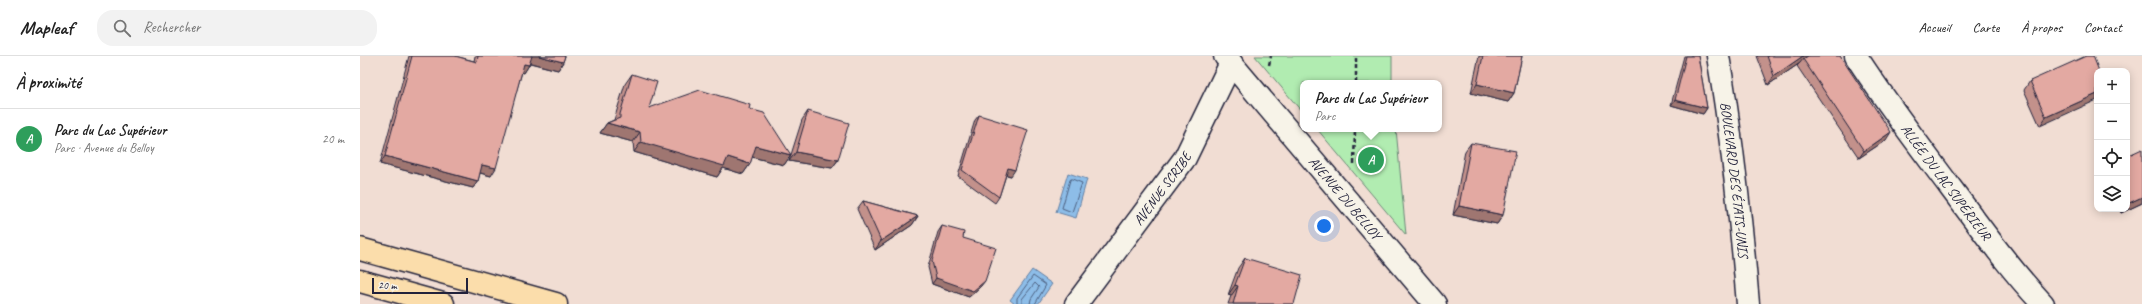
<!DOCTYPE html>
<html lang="fr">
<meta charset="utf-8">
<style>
body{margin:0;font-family:Caveat,sans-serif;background:#f2f2f2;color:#222}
.controls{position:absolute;right:12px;top:12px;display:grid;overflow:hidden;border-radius:8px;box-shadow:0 2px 10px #0003}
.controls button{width:36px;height:36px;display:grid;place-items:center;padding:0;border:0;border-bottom:1px solid #e0e0e0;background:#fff;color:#222;font:20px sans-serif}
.scale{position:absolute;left:12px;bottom:10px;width:96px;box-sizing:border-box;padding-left:4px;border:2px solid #22223b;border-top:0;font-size:11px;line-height:14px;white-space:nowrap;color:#22223b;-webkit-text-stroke:3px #f7f3e8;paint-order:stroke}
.you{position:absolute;left:964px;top:170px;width:14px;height:14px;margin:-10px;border:3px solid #fff;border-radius:50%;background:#1a73e8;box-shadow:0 0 0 6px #1a73e833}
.badge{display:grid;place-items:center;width:26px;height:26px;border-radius:50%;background:#2563eb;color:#fff;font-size:13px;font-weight:700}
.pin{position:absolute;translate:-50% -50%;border:2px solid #fff;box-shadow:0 1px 4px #0006}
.popup{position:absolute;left:940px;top:24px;width:142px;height:52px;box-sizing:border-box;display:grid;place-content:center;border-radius:8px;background:#fff;filter:drop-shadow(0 1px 3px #0005);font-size:13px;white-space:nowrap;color:#767676}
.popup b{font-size:15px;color:#222}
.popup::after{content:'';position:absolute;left:50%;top:100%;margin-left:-8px;border:8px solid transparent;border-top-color:#fff}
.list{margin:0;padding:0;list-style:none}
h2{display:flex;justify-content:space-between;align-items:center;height:52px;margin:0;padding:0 16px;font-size:17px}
h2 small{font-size:13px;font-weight:400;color:#767676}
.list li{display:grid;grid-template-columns:26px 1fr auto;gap:12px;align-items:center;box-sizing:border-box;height:60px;padding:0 16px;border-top:1px solid #e0e0e0}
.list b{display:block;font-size:15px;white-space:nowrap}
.list p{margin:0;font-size:13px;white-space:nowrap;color:#767676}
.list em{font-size:13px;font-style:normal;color:#767676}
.icon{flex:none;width:22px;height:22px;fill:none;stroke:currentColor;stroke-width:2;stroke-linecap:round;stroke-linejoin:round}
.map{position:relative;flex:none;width:1782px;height:248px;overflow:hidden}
header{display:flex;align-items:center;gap:24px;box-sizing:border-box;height:56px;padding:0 20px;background:#fff;border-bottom:1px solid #e0e0e0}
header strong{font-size:19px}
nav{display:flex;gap:22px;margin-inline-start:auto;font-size:14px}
.search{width:280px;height:36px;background:#f2f2f2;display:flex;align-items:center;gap:10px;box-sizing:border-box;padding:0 14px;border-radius:16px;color:#767676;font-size:15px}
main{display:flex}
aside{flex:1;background:#fff}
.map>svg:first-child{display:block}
</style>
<header>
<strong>Mapleaf</strong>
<div class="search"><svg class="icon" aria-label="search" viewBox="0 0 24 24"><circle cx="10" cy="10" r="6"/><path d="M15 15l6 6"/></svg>Rechercher</div>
<nav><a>Accueil</a><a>Carte</a><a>À propos</a><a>Contact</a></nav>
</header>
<main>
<aside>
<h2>À proximité<small></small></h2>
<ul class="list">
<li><span class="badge" style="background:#2e9e5b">A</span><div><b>Parc du Lac Supérieur</b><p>Parc · Avenue du Belloy</p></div><em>20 m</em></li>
</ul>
</aside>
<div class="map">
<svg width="1782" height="248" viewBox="0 0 1782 248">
<rect width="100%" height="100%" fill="#f1ddd3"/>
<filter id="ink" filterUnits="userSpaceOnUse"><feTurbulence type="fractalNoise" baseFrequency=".025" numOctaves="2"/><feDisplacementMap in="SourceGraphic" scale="8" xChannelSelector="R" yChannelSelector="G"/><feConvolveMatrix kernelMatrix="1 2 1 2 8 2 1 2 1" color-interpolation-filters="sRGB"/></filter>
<g filter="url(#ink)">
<g fill="#b1ecb1" stroke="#6a8776">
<path d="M895,0h137v27h-89v30z"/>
<path d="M957,73h79l10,106z"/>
</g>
<g fill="#8dbde8" stroke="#627fa3">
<path d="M708,117l19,6 -11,39 -20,-6z"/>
<path d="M672,214l20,14 -14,20h-23l-5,-4z"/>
</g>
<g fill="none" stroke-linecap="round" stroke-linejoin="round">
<g stroke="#4d6080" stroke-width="1">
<path d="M712,123l10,4 -10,29 -10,-4 8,-28z"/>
<path d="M657,248v-6l16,-22 13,9 -11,19"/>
<path d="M662,248v-5l13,-16 4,4 -8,12 -1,5"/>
</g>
<defs>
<g id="minor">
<path id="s1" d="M865,0l210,248"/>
<path id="s2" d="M1358,0c14,82 23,165 30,248"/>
<path id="s3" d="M1496,0c29,45 62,88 94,131 30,40 59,81 93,117"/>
<path id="s4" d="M716,248l109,-146 46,-95"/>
</g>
<g id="primary">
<path d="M0,193l196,55"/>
<path d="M0,225l83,23"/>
</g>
</defs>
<use href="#minor" stroke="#22223b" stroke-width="25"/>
<use href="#primary" stroke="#22223b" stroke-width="25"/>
<g stroke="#22223b" stroke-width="2.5" stroke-dasharray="4 3" stroke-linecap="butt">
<path d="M909,9l2,-9"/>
<path d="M996,27v-27"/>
<path d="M994,108l1,-35"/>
</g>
<use href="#minor" stroke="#f7f3e8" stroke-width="22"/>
<use href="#primary" stroke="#fbddab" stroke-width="22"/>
</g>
<g fill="#c3918b" stroke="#22223b">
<path d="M49,0h46l19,5 1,-5h90l-2,6 -5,8 -28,-7 -1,2 -5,8 -2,-1 -31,104 -11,-3 -2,8 -5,7 -93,-24z"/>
<path d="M1119,0h43l-8,37 -6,9 -37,-9z"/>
<path d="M1324,0h14l9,52 -4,6 -32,-9z"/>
<path d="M1397,0h83l46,84 -27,18 -62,-92 3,-3 -32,22z"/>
<path d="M1739,15l-59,55 -16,-36 6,-9z"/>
<path d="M272,18l17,34 100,1 42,46 -7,10 -32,-8 -2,7 -7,10 -20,-6 -6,9 -83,-25 -1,-10 -33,-9 7,-10 7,-3 11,-36z"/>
<path d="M448,55l30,49 -6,8 -43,-7 13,-41z"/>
<path d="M619,59l32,61 -5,-1 -7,22 -4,6 -37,-27 17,-56z"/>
<path d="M1111,87l32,72 -6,9 -44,-9 12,-64z"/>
<path d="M503,145l55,15 -6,9 -37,25 -18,-41z"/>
<path d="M1782,147l-21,10 -2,-4h8z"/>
<path d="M582,170l21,12 18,48 -12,11 -37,-13 -4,-17 10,-35z"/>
<path d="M885,202l49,46h-66l3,-8 -3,-1 10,-27z"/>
</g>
<g fill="#9f7671" stroke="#22223b">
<path d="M171,0h8l24,6 -5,8 -31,-8z"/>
<path d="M1443,0h7l-7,3 -3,4 -32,22 6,-9z"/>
<path d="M164,8l5,1 -5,8 -5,-2z"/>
<path d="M1117,28l37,9 -6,9 -37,-9z"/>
<path d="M1737,38v6l-57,26 6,-9z"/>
<path d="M1315,44l32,8 -4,6 -32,-9z"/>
<path d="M247,67l33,9 -7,10 -33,-9z"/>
<path d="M1531,76l-5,8 -27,18 5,-7z"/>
<path d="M281,86l87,15 22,7 -7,10 -20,-6 -6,9 -83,-25z"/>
<path d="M396,90l35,9 -7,10 -36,-9z"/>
<path d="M436,96l42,8 -6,8 -43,-7z"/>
<path d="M25,100l93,25 -5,7 -93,-24z"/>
<path d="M122,109l14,3 -5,8 -14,-4z"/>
<path d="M648,112l7,2 -4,6 -7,-2z"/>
<path d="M1782,141v6l-21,10 2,-4h4v-5z"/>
<path d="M1099,150l44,9 -6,9 -44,-9z"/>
<path d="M558,160l-6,9 -37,25 6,-9z"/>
<path d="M576,222l49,3 -4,5 -12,11 -37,-13z"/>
<path d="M875,229l3,1 -7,10 -3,-1z"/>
</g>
<g fill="#e3a9a2" stroke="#22223b">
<path d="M52,0h43l22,6 1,-6h54l-3,9 -5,-1 -28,104 -14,-3 -4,16 -93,-25z"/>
<path d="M179,0h26l-2,6z"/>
<path d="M1123,0h39l-8,37 -37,-9z"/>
<path d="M1326,0h12l9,52 -32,-8z"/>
<path d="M1407,0h36l-29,20z"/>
<path d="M1448,0h32l51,76 -27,19 -61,-92z"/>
<path d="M1726,0h7l6,15h-2v23l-51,23 -16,-36z"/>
<path d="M272,18l25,8 -8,26 51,-18 50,15 -1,4 15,4 27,42 -35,-9 -6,18 -22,-7 -4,9 -83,-24 -1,-10 -33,-9 13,-5v-4z"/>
<path d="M448,55l41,12 -11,37 -42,-8z"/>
<path d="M619,59l49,15 -13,40 -7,-2 -9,29 -37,-27z"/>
<path d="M1111,87l45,8 -13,64 -44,-9z"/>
<path d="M1782,93v48l-15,7v-48z"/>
<path d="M503,145l55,15 -37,25z"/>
<path d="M582,170l22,6 -1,6 33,10 -11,33 -12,10 -37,-13 -4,-17z"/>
<path d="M885,202l57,17 -8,29h-61l5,-18 -3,-1z"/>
</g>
</g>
<g text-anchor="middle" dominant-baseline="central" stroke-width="3" stroke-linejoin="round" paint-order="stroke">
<g font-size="14" fill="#22223b" stroke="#f7f3e8">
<text stroke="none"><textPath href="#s2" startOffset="125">BOULEVARD DES ÉTATS-UNIS</textPath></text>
<text stroke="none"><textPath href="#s3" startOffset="155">ALLÉE DU LAC SUPÉRIEUR</textPath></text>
<text stroke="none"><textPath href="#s4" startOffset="144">AVENUE SCRIBE</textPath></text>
<text stroke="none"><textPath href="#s1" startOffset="186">AVENUE DU BELLOY</textPath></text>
</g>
</g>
</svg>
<div class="controls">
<button>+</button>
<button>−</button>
<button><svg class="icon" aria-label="locate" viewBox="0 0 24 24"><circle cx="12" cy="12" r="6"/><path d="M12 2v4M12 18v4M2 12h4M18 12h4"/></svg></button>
<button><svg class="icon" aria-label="layers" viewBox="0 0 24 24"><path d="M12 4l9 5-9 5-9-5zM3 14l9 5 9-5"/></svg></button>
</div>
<div class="scale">20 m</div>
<div class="you"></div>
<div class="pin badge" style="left:1011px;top:104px;background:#2e9e5b">A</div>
<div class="popup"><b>Parc du Lac Supérieur</b>Parc</div>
</div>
</main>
